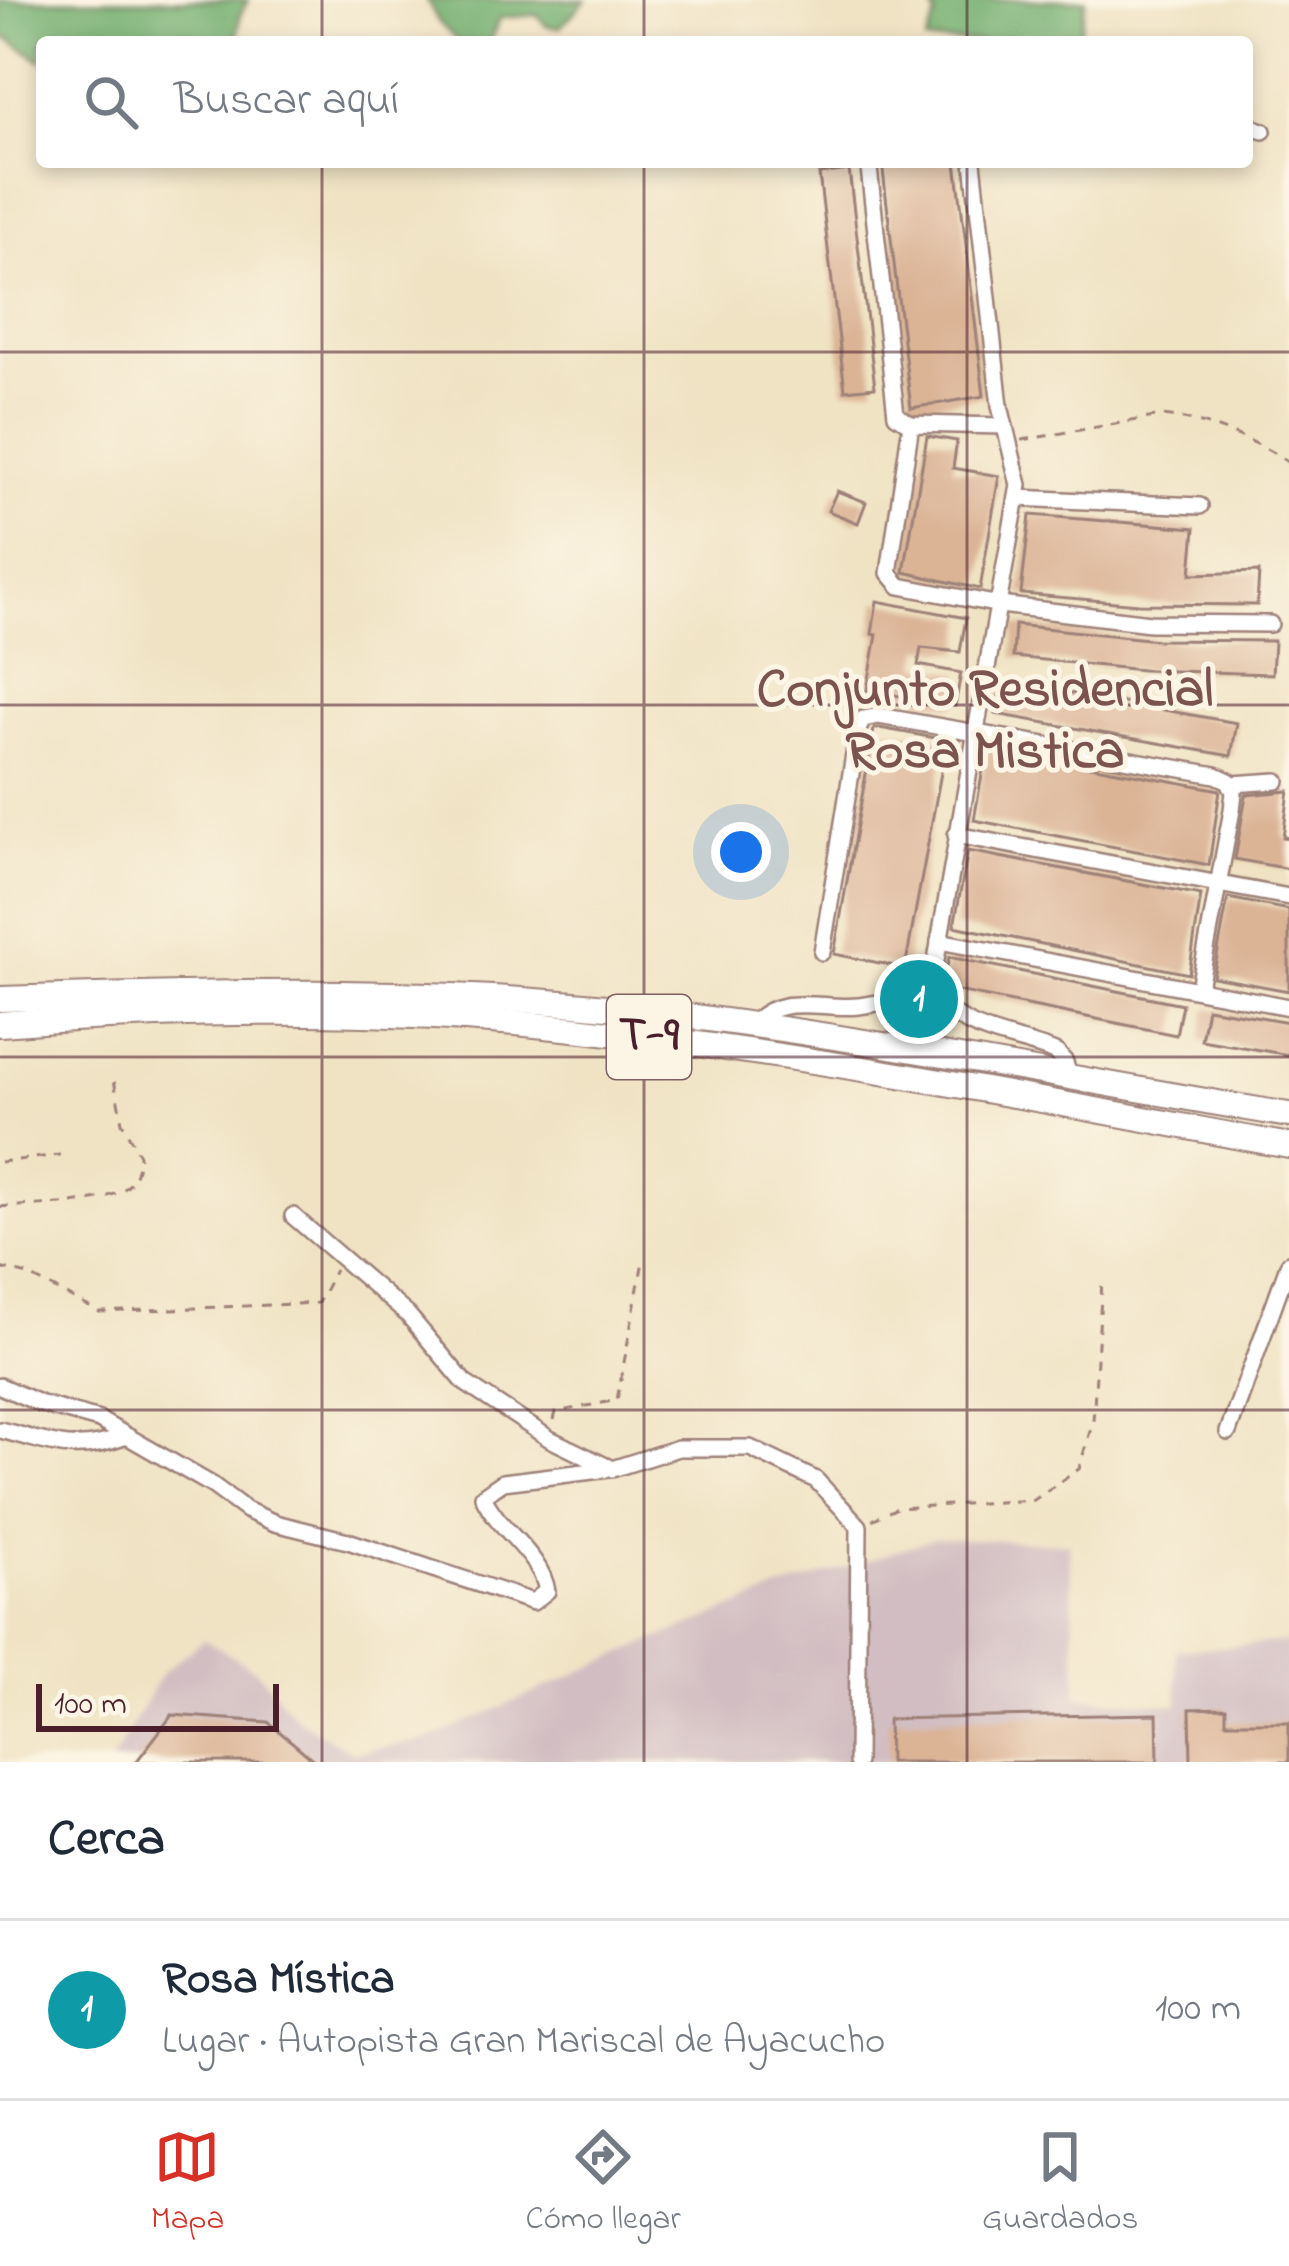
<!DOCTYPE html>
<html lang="es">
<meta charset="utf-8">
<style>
body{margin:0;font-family:"Indie Flower",sans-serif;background:#f6f6f7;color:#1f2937}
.scale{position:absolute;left:36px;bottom:30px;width:243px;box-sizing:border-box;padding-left:12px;border:6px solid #4a1f2b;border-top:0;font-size:33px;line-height:42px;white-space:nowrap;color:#4a1f2b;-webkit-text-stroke:9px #fcf5e5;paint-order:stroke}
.you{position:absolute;left:741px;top:852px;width:42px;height:42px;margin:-30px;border:9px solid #fff;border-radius:50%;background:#1a73e8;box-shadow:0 0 0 18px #1a73e833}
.badge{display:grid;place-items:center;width:78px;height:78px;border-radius:50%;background:#d93025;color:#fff;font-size:39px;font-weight:700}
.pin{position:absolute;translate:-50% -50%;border:6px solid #fff;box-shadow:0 3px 12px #0006}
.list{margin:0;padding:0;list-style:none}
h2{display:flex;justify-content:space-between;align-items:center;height:156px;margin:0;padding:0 48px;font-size:51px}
h2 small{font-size:39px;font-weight:400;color:#747a83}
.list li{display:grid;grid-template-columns:78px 1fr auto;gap:36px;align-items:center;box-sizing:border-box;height:180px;padding:0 48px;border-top:3px solid #e0e1e3}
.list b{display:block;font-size:45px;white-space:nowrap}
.list p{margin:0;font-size:39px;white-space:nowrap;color:#747a83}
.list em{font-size:39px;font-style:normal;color:#747a83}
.icon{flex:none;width:66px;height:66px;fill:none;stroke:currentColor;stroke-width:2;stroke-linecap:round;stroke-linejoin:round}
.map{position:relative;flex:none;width:1289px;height:1762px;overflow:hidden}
.search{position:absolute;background:#fff;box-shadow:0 6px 18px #0003;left:36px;right:36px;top:36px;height:132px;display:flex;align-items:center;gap:30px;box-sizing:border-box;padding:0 42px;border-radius:12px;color:#747a83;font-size:45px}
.sheet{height:336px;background:#fff}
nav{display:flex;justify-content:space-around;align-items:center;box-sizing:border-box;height:168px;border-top:3px solid #e0e1e3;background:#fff;font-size:33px;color:#747a83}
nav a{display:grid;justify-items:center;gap:6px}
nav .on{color:#d93025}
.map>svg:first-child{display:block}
</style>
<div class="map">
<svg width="1289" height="1762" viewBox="0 0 1289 1762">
<rect width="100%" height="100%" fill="#fcf5e5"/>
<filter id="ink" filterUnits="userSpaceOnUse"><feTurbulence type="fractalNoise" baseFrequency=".00833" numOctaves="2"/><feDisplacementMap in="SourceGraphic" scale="24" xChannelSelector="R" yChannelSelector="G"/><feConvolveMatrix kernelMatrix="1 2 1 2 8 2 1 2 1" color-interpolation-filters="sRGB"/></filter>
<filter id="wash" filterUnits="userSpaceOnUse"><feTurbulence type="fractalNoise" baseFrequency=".004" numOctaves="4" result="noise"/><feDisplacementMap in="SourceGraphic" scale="48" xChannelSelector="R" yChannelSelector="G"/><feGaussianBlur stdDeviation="2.7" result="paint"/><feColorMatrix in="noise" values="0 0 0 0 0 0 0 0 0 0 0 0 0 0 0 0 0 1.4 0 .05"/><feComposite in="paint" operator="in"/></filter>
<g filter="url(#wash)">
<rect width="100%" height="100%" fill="#f0e3c4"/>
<path fill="#d2bec2" d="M935,1538l134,5 9,154 100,8 -2,-55 113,-8v120h-1178l51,-89 42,-34 52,31 40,48 57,35 77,-14 186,-83 160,-65z"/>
<g fill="#73af6f" stroke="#5e674d" stroke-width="3">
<path d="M0,0h248l-8,15 -4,27h-194v19l-42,-27z"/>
<path d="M427,0h159l-27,28 -13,-2 -9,-11 -38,3 -9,24h-32l-20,-21z"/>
<path d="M930,0h156l-6,33 6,9h-160l10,-25z"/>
</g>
<g id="blocks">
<g fill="#dbb496">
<path d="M882,162h74l28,234 -73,12z"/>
<path d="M849,170l26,217 -30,3 -26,-216z"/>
<path d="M927,436l30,5 -4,27 46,8 -19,113 -76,-17z"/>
<path d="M837,491l29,11 -8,21 -30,-12z"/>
<path d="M1030,515l165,13 -4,46 68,-2 -2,33 -118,-1 -118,-10z"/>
<path d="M877,601l89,17 -6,34 -39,-4 -3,17 43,8 -6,33 -88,-16 10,-55 -5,-1z"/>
<path d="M1015,625l142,15 117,1 -2,33 -130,-4 -129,-13z"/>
<path d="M1002,681l235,42 -6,33 -235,-42z"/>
<path d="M879,728l68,12 -42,228 -71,-14 40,-225z"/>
<path d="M987,747l233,43 -11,75 -235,-45z"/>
<path d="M1289,791l-6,46 6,1v31l-54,-10 11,-64z"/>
<path d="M968,851l233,44 -12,79 -235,-48z"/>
<path d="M1228,898l61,12v81l-76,-14z"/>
<path d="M949,957l233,47 -6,31 -228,-46 -4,-8z"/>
<path d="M1207,1008l82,14v33l-88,-15z"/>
<path d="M1226,1708v14h63v40h-98l-1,-53z"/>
<path d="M1157,1714l1,48h-269l-1,-43z"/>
<path d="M172,1715l96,7 48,40h-180z"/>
</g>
</g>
</g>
<g filter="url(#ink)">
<use href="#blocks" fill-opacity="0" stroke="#9d8178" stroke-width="3"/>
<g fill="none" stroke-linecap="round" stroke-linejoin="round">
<defs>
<g id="minor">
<path d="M1247,125l16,6"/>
<path d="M973,162l27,244 19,79 -87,498c16,51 84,52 125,70l8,9 4,17"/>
<path d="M869,168l27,247 15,9 93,2"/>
<path d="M911,424l-22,149 11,13 100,19 150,18 120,1"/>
<path d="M1017,498l183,8"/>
<path d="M1232,784l45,-3"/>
<path d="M956,835l333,62"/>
<path d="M939,941l350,66"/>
<path d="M822,952l36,-222 5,-11 16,-3 337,59 13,6 5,11 -2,18 -33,178"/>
<path d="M750,1027c28,-36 70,-17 109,-21 26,-3 50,-11 73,-23"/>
<path d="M293,1216l115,99 57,68 85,56 62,30 66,-21h72l66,32 43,46 -2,236"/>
<path d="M0,1386l41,18 58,16 113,65 34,25 29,13 73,18 185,61 14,-11c-7,-39 -48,-59 -64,-95l20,-14 106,-13"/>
<path d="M0,1430c51,12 71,26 124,7"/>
<path d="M1228,1432l61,-169"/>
</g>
<g id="highway">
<path d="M0,999c209,-7 418,-13 626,10 222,24 442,70 663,106"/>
<path d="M0,1024c179,-14 365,-17 545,2 250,25 497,74 744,120"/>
</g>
</defs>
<use href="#minor" stroke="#9d8178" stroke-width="20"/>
<use href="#highway" stroke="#9d8178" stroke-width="28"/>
<g stroke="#9d8178" stroke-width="3" stroke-dasharray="9 9" stroke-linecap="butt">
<path d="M1022,440l139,-24c42,3 94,23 128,47"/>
<path d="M0,1162l60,-7"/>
<path d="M0,1207c33,-3 96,0 124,-18 12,-8 14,-21 15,-34l-17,-33 -8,-42"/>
<path d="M0,1268l28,7 71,37 219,-9 17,-33"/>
<path d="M554,1420l2,-8 61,-12 26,-139"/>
<path d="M872,1520l25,-12 137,-8 45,-31 14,-48 9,-139"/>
</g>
<use href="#minor" stroke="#fff" stroke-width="15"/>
<use href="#highway" stroke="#fff" stroke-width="24"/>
</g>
</g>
<path fill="none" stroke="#4a1f2b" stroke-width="3" stroke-opacity="0.55" d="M322,0v42M644,0v42M967,0v42M322,162v1600M644,162v1600M967,162v1600M0,352h1289M0,705h1289M0,1057h1289M0,1410h1289"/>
<g text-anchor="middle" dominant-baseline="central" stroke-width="10" stroke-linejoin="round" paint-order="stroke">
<rect fill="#fcf5e5" stroke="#7f5f63" stroke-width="3" x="607" y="995" width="84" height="84" rx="9"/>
<g font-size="48" font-weight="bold" fill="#4a1f2b">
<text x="649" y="1037">T-9</text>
</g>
<g font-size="54" font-weight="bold" fill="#7d5350" stroke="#fcf5e5">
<text x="985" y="692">Conjunto Residencial<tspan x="985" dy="62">Rosa Mistica</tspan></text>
</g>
</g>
</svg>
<div class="scale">100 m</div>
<div class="you"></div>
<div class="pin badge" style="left:919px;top:999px;background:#0f9aa8">1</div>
<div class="search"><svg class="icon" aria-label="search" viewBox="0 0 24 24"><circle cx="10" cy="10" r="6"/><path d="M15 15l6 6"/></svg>Buscar aquí</div>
</div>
<section class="sheet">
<h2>Cerca<small></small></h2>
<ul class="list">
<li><span class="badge" style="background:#0f9aa8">1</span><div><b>Rosa Mística</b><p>Lugar · Autopista Gran Mariscal de Ayacucho</p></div><em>100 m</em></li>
</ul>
</section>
<nav>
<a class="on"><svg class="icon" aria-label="map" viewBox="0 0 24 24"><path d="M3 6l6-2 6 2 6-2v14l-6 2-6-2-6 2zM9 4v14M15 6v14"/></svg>Mapa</a>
<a><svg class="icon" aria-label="directions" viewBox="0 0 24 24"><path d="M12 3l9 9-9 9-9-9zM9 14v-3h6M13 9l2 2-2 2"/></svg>Cómo llegar</a>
<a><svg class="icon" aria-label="saved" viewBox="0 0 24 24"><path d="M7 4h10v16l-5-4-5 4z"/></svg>Guardados</a>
</nav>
